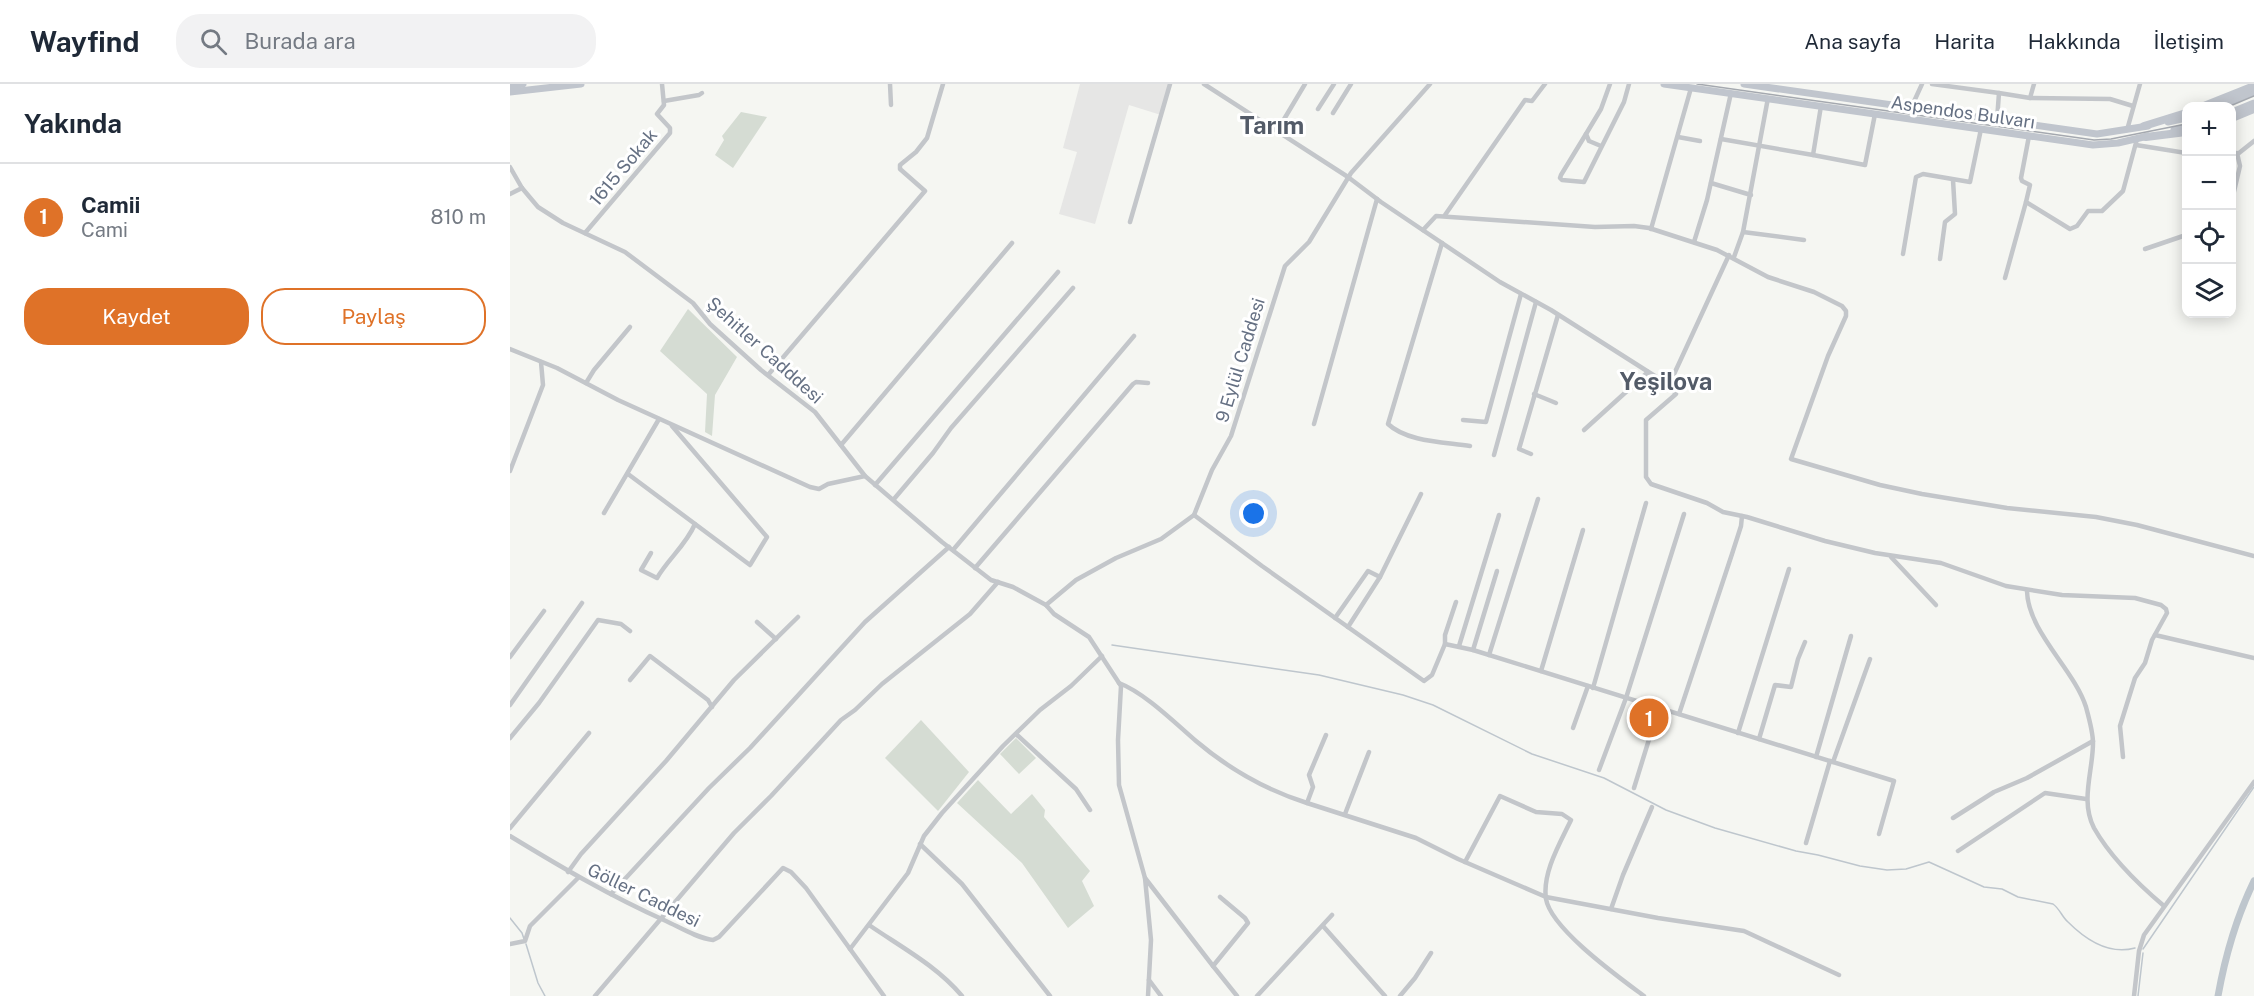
<!DOCTYPE html>
<html lang="tr">
<meta charset="utf-8">
<style>
body{margin:0;font-family:"Public Sans",sans-serif;background:#f2f2f3;color:#1f2937}
.controls{position:absolute;right:18px;top:18px;display:grid;overflow:hidden;border-radius:12px;box-shadow:0 3px 15px #0003}
.controls button{width:54px;height:54px;display:grid;place-items:center;padding:0;border:0;border-bottom:2px solid #e0e1e3;background:#fff;color:#1f2937;font:30px sans-serif}
.you{position:absolute;left:744px;top:430px;width:21px;height:21px;margin:-15px;border:4px solid #fff;border-radius:50%;background:#1a73e8;box-shadow:0 0 0 9px #1a73e833}
.badge{display:grid;place-items:center;width:39px;height:39px;border-radius:50%;background:#df7228;color:#fff;font-size:20px;font-weight:700}
.pin{position:absolute;translate:-50% -50%;border:3px solid #fff;box-shadow:0 2px 6px #0006}
.list{margin:0;padding:0;list-style:none}
h2{display:flex;justify-content:space-between;align-items:center;height:78px;margin:0;padding:0 24px;font-size:26px}
h2 small{font-size:20px;font-weight:400;color:#747a83}
.list li{display:grid;grid-template-columns:39px 1fr auto;gap:18px;align-items:center;box-sizing:border-box;height:108px;padding:0 24px;border-top:2px solid #e0e1e3}
.list b{display:block;font-size:22px;white-space:nowrap}
.list p{margin:0;font-size:20px;white-space:nowrap;color:#747a83}
.list em{font-size:20px;font-style:normal;color:#747a83}
.actions{display:flex;gap:12px;padding:18px 24px}
.actions a{flex:1;padding:14px 0;border:2px solid #df7228;border-radius:24px;text-align:center;font-size:21px;color:#df7228}
.actions .main{background:#df7228;color:#fff}
.icon{flex:none;width:33px;height:33px;fill:none;stroke:currentColor;stroke-width:2;stroke-linecap:round;stroke-linejoin:round}
.map{position:relative;flex:none;width:1744px;height:912px;overflow:hidden}
header{display:flex;align-items:center;gap:36px;box-sizing:border-box;height:84px;padding:0 30px;background:#fff;border-bottom:2px solid #e0e1e3}
header strong{font-size:28px}
nav{display:flex;gap:33px;margin-inline-start:auto;font-size:21px}
.search{width:420px;height:54px;background:#f2f2f3;display:flex;align-items:center;gap:15px;box-sizing:border-box;padding:0 21px;border-radius:24px;color:#747a83;font-size:22px}
main{display:flex}
aside{flex:1;background:#fff}
.map>svg:first-child{display:block}
</style>
<header>
<strong>Wayfind</strong>
<div class="search"><svg class="icon" aria-label="search" viewBox="0 0 24 24"><circle cx="10" cy="10" r="6"/><path d="M15 15l6 6"/></svg>Burada ara</div>
<nav><a>Ana sayfa</a><a>Harita</a><a>Hakkında</a><a>İletişim</a></nav>
</header>
<main>
<aside>
<h2>Yakında<small></small></h2>
<ul class="list">
<li><span class="badge">1</span><div><b>Camii</b><p>Cami</p></div><em>810 m</em></li>
</ul>
<div class="actions"><a class="main">Kaydet</a><a>Paylaş</a></div>
</aside>
<div class="map">
<svg width="1744" height="912" viewBox="0 0 1744 912">
<rect width="100%" height="100%" fill="#f5f6f2"/>
<path fill="#e6e6e5" d="M570,0h89l-8,31 -32,-10 -34,119 -36,-10 18,-62 -14,-4z"/>
<g fill="#d5dcd3">
<path d="M231,28l26,5 -34,51 -18,-13 9,-15 -2,-4z"/>
<path d="M178,225l49,48 -22,38 -3,41 -7,-4 2,-38 -47,-43z"/>
<path d="M411,636l48,52 -31,39 -53,-53z"/>
<path d="M506,654l20,20 -17,16 -19,-20z"/>
<path d="M468,696l33,34 21,-20 13,16 -1,7 46,54 -8,10 12,25 -26,22 -46,-65 -65,-60z"/>
</g>
<g fill="none" stroke-linecap="round" stroke-linejoin="round">
<g stroke="#bec6cd" stroke-width="1.5">
<path d="M602,561l207,30 84,20 30,10 99,49 72,24 62,32 49,18 81,23 22,4 42,11 27,4 19,-1 23,-7 55,25 18,2 16,8 35,7c7,5 9,13 15,18 18,18 42,33 67,26"/>
<path d="M0,834l12,15 2,6"/>
<path d="M16,860l12,39 7,13"/>
<path d="M1633,865l111,-162"/>
<path d="M1628,912l5,-43"/>
</g>
<path stroke="#bec6cd" stroke-width="7" d="M1708,912c7,-39 19,-80 36,-115"/>
<g stroke="#c3c6ca" stroke-width="4.5">
<path d="M380,0l1,21"/>
<path d="M694,0l144,93 33,25 119,80 51,28 118,75 60,-130"/>
<path d="M1422,0l67,9"/>
<path d="M1520,14l80,1 23,7"/>
<path d="M154,17l35,-6 3,-2"/>
<path d="M1401,24l11,-24"/>
<path d="M808,25l16,-25"/>
<path d="M823,29l18,-29"/>
<path d="M1487,36l2,-27 31,5 4,-14"/>
<path d="M1617,46l13,-46"/>
<path d="M767,47l28,-47"/>
<path d="M1076,50l-25,41 -1,3 2,2 22,2 40,-80 5,-18"/>
<path d="M1519,52l-8,42 1,3 8,4 -4,17 44,27 7,-3 11,-15h14l21,-20 14,-52"/>
<path d="M1168,53l22,4"/>
<path d="M1211,55l92,16 8,-49"/>
<path d="M1626,61l50,8"/>
<path d="M1091,62l-12,-5 -3,-7 15,-25 9,-25"/>
<path d="M1303,71l52,10 10,-51"/>
<path d="M1722,71l7,-2 15,-12"/>
<path d="M0,83l12,21 16,19 25,16 62,29 68,51 17,21 51,46 54,42 50,64 77,66 49,38 22,7 33,18 8,9 35,23 32,49 -3,54 1,45 26,93 6,62 -3,56"/>
<path d="M1201,99l40,12"/>
<path d="M0,110l12,-6"/>
<path d="M1722,116l8,-34 -3,-13"/>
<path d="M935,131l80,-115 7,1 13,-17"/>
<path d="M620,138l40,-138"/>
<path d="M1141,145l40,-141"/>
<path d="M913,146l13,-14 159,11 39,-1 15,2 68,22 51,27 46,15 28,14 4,5v5l-18,40 -37,103 89,26 42,9 85,14 89,9 41,8 117,31"/>
<path d="M1233,148l61,8"/>
<path d="M75,149l85,-100v-5l-13,-14 7,-9 -2,-21"/>
<path d="M1184,158l13,-42 24,-107"/>
<path d="M932,159l-54,181c19,18 57,18 82,22"/>
<path d="M1635,165l41,-14"/>
<path d="M1393,170l13,-77 7,-3 47,8 11,-53"/>
<path d="M1224,173l9,-25 25,-134"/>
<path d="M1430,175l5,-37 10,-8 -2,-34"/>
<path d="M1495,194l21,-76"/>
<path d="M0,265l47,19 61,32 192,87 9,2 9,-5 37,-8"/>
<path d="M258,291l157,-184 -25,-22v-4l16,-13 11,-14 16,-54"/>
<path d="M76,299l8,-13 36,-43"/>
<path d="M1159,301l7,9 -30,26v57l5,7 56,19 16,9 24,5 78,24 50,12 66,10 65,23 56,9 73,3 26,7 5,4 1,4 -15,27 -7,23 -10,15 -15,48 3,31"/>
<path d="M1024,310l22,9"/>
<path d="M953,336l23,2 35,-128"/>
<path d="M804,340l63,-225"/>
<path d="M1074,346l64,-58"/>
<path d="M331,361l171,-202"/>
<path d="M1021,370l-12,-5 39,-134"/>
<path d="M984,371l42,-153"/>
<path d="M0,387l33,-86 -2,-23"/>
<path d="M118,390l122,91 17,-28 -95,-111"/>
<path d="M365,401l183,-213"/>
<path d="M384,415l39,-46 18,-25 122,-140"/>
<path d="M94,429l55,-94"/>
<path d="M684,431l68,51 162,115 8,-6 13,-31v-9l11,-33"/>
<path d="M443,466l181,-214"/>
<path d="M141,469l-10,17 16,8c11,-19 29,-33 38,-54"/>
<path d="M1381,473l45,48"/>
<path d="M465,484l158,-184 3,-2 12,1"/>
<path d="M1517,507c1,41 47,78 59,116 3,11 7,25 7,36 0,28 -13,58 1,85 17,30 44,56 70,78"/>
<path d="M536,521l30,-25 40,-22 45,-19 33,-24 18,-45 19,-34 54,-170 24,-24 42,-69 79,-89"/>
<path d="M825,534l33,-47 12,6"/>
<path d="M247,538l19,17"/>
<path d="M838,543l32,-50 41,-83"/>
<path d="M1645,551l99,23"/>
<path d="M935,560l28,6 421,131 -15,53"/>
<path d="M949,562l40,-131"/>
<path d="M963,566l24,-79"/>
<path d="M979,571l49,-156"/>
<path d="M0,573l34,-46"/>
<path d="M1031,587l42,-141"/>
<path d="M120,596l20,-24 58,44 4,7"/>
<path d="M609,599c26,10 56,40 77,58 33,28 70,49 111,62"/>
<path d="M1083,604l53,-185"/>
<path d="M0,621l72,-102"/>
<path d="M1169,630l53,-160 9,-28 1,-10"/>
<path d="M1063,644l15,-42"/>
<path d="M1228,649l51,-164"/>
<path d="M506,650l60,55 14,21"/>
<path d="M816,651l-17,40 4,12 -6,16 109,35 42,21 88,38 112,21 86,13 95,44"/>
<path d="M0,654l29,-35 59,-83 23,4 9,7"/>
<path d="M1249,655l16,-54 16,2 7,-28 7,-17"/>
<path d="M1306,673l35,-121"/>
<path d="M1323,678l37,-103"/>
<path d="M1089,686l27,-72 58,-184"/>
<path d="M1124,704l25,-81"/>
<path d="M835,730l24,-62"/>
<path d="M1443,734l41,-26 33,-14 66,-37"/>
<path d="M0,744l79,-95"/>
<path d="M0,752c51,31 100,60 156,85 15,7 31,17 47,19l6,-3 64,-69 8,4 15,16 78,108"/>
<path d="M1296,759l24,-82"/>
<path d="M410,760l42,40 88,112"/>
<path d="M1448,767l87,-58 41,6"/>
<path d="M955,778l35,-66 36,16 26,2 9,6c-11,23 -29,53 -25,79 5,30 74,79 98,97"/>
<path d="M58,788l13,-18 85,-93 68,-81 64,-63"/>
<path d="M635,794l68,88"/>
<path d="M101,810l98,-106 41,-40 115,-126 84,-75"/>
<path d="M710,813l25,21 3,5 -35,43 24,30"/>
<path d="M1101,825l12,-34 29,-68"/>
<path d="M359,841c32,22 68,41 93,71"/>
<path d="M813,842l62,70"/>
<path d="M0,860l15,-3 5,-15 48,-48"/>
<path d="M340,865l58,-76 16,-37 18,-23 61,-67 37,-36 31,-24 31,-30"/>
<path d="M639,896l12,16"/>
<path d="M85,912l139,-163 37,-37 70,-76 14,-10 27,-26 88,-70 28,-32"/>
<path d="M747,912l75,-81"/>
<path d="M890,912l15,-18 16,-25"/>
<path d="M1624,912l5,-45 5,-16 110,-153"/>
</g>
<g stroke="#c0c5cd" stroke-width="7">
<path d="M1154,0l429,61 25,-2 30,-7"/>
<path d="M1234,0l353,50 51,-8"/>
<path d="M0,2l13,-2"/>
<path d="M0,8l71,-8"/>
<path d="M1711,22l33,-14"/>
<path d="M1722,28l22,-9"/>
<path d="M1658,38l18,-4"/>
<path d="M1664,46l12,-3"/>
</g>
<g stroke="#c0c5cd" stroke-width="8">
<path d="M1694,22l50,-20"/>
<path d="M1722,34l22,-9"/>
<path d="M1634,42l42,-13"/>
<path d="M1636,53l40,-5"/>
</g>
<g stroke="#a4a8af" stroke-width="1.5">
<path d="M1187,0l397,56 17,-1 75,-15"/>
<path d="M1720,22l24,-10"/>
</g>
</g>
<g text-anchor="middle" dominant-baseline="central" stroke-width="6" stroke-linejoin="round" paint-order="stroke">
<g font-size="18" fill="#657083" stroke="#fff">
<text transform="translate(1453 28) rotate(8)">Aspendos Bulvarı</text>
<text transform="translate(113 83) rotate(-50)">1615 Sokak</text>
<text transform="translate(255 266) rotate(42)">Şehitler Cadddesi</text>
<text transform="translate(730 276) rotate(-73)">9 Eylül Caddesi</text>
<text transform="translate(134 811) rotate(26)">Göller Caddesi</text>
</g>
<g font-size="24" font-weight="bold" fill="#535b68" stroke="#fff">
<text x="762" y="41">Tarım</text>
<text x="1156" y="297">Yeşilova</text>
</g>
</g>
</svg>
<div class="controls">
<button>+</button>
<button>−</button>
<button><svg class="icon" aria-label="locate" viewBox="0 0 24 24"><circle cx="12" cy="12" r="6"/><path d="M12 2v4M12 18v4M2 12h4M18 12h4"/></svg></button>
<button><svg class="icon" aria-label="layers" viewBox="0 0 24 24"><path d="M12 4l9 5-9 5-9-5zM3 14l9 5 9-5"/></svg></button>
</div>
<div class="you"></div>
<div class="pin badge" style="left:1139px;top:634px">1</div>
</div>
</main>
